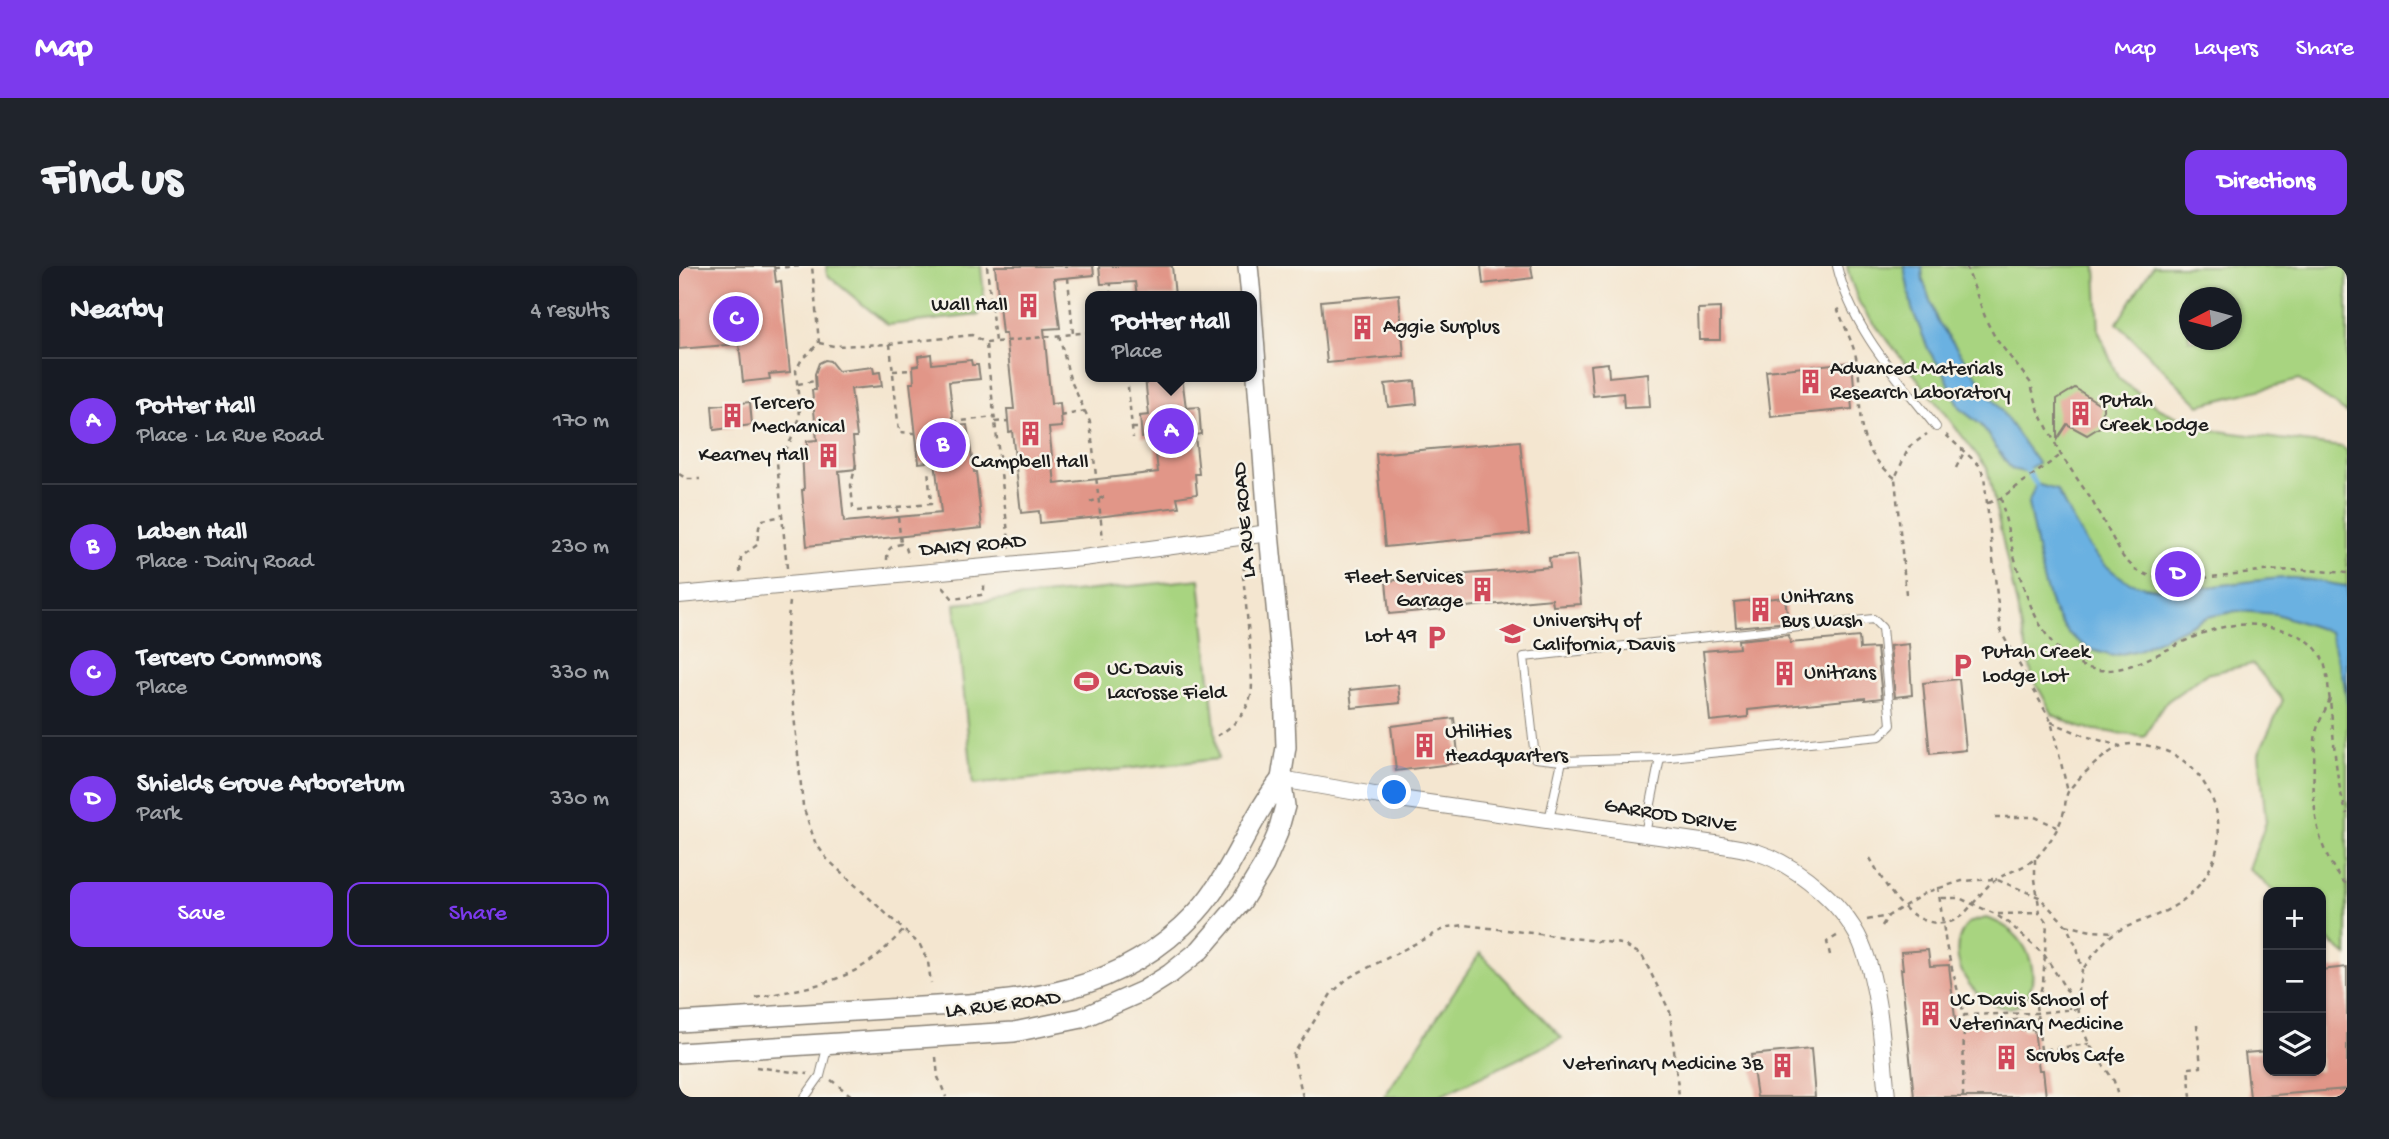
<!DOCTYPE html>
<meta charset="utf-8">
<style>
body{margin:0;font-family:"Gochi Hand",sans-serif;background:#20242c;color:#f1f3f6}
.controls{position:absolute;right:21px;bottom:21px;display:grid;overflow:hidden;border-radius:14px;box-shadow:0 2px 5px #0004}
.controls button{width:63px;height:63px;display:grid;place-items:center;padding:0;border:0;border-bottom:2px solid #363941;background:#171b24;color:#f1f3f6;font:35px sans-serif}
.compass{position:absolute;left:1500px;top:21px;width:63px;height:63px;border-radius:50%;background:#171b24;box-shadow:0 2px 5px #0004;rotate:264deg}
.you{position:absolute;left:716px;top:527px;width:24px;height:24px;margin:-18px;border:5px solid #fff;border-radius:50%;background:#1a73e8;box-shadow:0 0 0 10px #1a73e833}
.badge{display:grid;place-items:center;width:46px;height:46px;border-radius:50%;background:#7c3aed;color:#fff;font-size:23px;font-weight:700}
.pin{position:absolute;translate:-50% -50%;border:4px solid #fff;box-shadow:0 2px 7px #0006}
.popup{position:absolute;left:406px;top:25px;width:172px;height:91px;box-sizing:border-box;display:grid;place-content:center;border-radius:14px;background:#171b24;filter:drop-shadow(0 2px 5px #0005);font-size:23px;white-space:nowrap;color:#9ea1a6}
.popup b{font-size:26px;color:#f1f3f6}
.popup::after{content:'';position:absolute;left:50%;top:100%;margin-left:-14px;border:14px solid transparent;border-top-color:#171b24}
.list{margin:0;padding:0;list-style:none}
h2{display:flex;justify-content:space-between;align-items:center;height:91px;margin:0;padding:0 28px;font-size:30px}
h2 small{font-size:23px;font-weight:400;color:#9ea1a6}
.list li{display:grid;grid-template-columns:46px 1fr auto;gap:21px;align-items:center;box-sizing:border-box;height:126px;padding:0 28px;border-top:2px solid #363941}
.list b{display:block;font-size:26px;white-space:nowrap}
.list p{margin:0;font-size:23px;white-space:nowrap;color:#9ea1a6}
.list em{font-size:23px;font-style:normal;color:#9ea1a6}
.actions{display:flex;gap:14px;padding:21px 28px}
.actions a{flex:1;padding:16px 0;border:2px solid #7c3aed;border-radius:14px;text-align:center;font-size:24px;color:#7c3aed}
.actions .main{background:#7c3aed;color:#fff}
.icon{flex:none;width:38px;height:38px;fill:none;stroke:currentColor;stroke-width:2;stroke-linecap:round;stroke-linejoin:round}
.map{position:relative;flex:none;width:1668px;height:831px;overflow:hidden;border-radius:14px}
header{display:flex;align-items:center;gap:42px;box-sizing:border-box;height:98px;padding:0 35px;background:#7c3aed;color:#fff}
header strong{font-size:33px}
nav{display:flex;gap:38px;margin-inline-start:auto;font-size:24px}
.intro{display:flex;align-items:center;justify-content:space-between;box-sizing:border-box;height:168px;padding:0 42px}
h1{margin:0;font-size:49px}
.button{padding:18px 32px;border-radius:14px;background:#7c3aed;color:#fff;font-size:24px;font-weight:700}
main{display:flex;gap:42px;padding:0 42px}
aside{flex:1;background:#171b24;border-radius:14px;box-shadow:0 2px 5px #0004}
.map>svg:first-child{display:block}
</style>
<header>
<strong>Map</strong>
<nav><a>Map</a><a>Layers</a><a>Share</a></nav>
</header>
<div class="intro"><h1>Find us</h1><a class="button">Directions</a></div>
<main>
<aside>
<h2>Nearby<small>4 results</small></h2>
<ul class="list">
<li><span class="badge">A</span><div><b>Potter Hall</b><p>Place · La Rue Road</p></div><em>170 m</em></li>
<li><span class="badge">B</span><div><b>Laben Hall</b><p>Place · Dairy Road</p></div><em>230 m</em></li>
<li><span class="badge">C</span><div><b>Tercero Commons</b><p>Place</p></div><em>330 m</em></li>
<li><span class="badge">D</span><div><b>Shields Grove Arboretum</b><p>Park</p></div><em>330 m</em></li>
</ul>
<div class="actions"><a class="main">Save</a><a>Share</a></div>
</aside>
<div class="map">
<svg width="1668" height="831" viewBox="0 0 1668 831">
<rect width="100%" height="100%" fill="#f7f3e8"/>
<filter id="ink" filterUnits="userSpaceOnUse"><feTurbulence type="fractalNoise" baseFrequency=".0143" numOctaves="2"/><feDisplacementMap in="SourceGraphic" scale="14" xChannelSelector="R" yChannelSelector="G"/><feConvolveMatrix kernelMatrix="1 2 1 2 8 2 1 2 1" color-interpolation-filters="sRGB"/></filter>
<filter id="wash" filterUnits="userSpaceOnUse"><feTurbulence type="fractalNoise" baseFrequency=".00686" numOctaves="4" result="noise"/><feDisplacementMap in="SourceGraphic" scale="28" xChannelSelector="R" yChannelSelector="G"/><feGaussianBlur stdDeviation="1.57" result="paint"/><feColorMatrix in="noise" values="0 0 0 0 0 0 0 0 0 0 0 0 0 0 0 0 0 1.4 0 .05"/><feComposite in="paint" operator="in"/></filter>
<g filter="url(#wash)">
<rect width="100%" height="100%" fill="#f4e6d0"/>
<g fill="#a8d480" stroke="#62784e" stroke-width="2" fill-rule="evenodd">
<path d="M147,0h155l4,41h-6v8l-91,10 -61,-50z"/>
<path d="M1168,0h249l3,66 19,46 42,31 43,20 139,18 5,4v505l-26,-23v-41h-46l-26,-23 17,-47 -7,-69 24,-53 -30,-36 -47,10 -41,29 -21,34 -63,-9 -28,-13 -21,-39 -45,-208 -127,-163 -11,-29z"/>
<path d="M1474,0h194v147l-48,-33 -100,25 -82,-82zM1510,32h42v42h-42z"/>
<path d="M521,313l18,180 -245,26 -18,-181z"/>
<path d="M1307,652c20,6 35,18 43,38 4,11 5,25 0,37 -21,45 -100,-24 -61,-70z"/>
<path d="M801,687l82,85 -124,59h-54z"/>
</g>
<g fill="#6ab1e1" stroke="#43667e" stroke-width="2">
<path d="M1225,0h18l1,14 14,40 101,143 -15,9 -12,-3 -30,-44 -22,-17 -14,-34 -16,-23 -17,-42z"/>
<path d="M1357,218l21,6c17,33 34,70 67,89 44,25 120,-3 170,-1 17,1 36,6 53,8v118l-3,-22 -14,-50 -54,-18 -38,-3 -31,6 -68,33 -27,6 -23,-7 -21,-16 -16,-25 -9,-29 -15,-75z"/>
</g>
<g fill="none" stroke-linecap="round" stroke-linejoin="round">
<path stroke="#6ab1e1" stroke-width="5" d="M1345,200l12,18"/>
</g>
<g id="blocks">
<g fill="#e19688">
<path d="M0,0h95l2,16 5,-1 9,91 -21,2 1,5 -27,3 -4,-38 -60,5z"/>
<path d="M316,0h98l1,9 -40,4 6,49 -16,1 7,75 9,-1 2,24 -13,1 6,56 103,-12 -4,-35 -12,1 -2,-22 9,-1 -4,-38h37l4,31 13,-1 2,27 -6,1 4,39h-4l2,20 -20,3 2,10 -90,11 -49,5 -1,-12 -18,2 -9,-82 -3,1 -2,-23h7l-8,-75h-4z"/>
<path d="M420,0h73l3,30h-38l-2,-14 -34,2z"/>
<path d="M802,0h50l2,12 -50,6z"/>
<path d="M720,28l5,62 -77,7 -6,-62z"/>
<path d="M1041,42v32h-21l-1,-31z"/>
<path d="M252,88l1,10 39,-4 1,5h6l2,14 -31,3 5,44 13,-1 7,47h2l6,56 -175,18 -5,-56h2l-2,-41 5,-1v-7l10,-1 -5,-50h4l-1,-16 4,-11 6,-3 5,1 8,10 35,-4 1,6 6,-1 2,14 -31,3 6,48h-4l3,32 -17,2 5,51 97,-9 -6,-52 -16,2 -9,-80h4l-1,-17 6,-1 -1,-9z"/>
<path d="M1173,96l3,36h-4l1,11 -81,8 -5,-46z"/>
<path d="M929,97l1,14 39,-4 2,34 -26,1 -1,-15 -30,3 -3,-31z"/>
<path d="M736,115l2,23 -29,3 -3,-23z"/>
<path d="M1396,122l28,18v19l-16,10 -20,-11 -10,15v-40z"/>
<path d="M71,136l2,23 -38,5 -2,-24z"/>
<path d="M841,175l9,92 -144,14 -9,-93z"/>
<path d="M898,289l4,49 -28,2 -1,-7 -163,15 -3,-33 164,-14 -1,-9z"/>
<path d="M1106,331l3,25 -52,5 -2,-25z"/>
<path d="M1110,369l1,8 69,-6 1,12 17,-1 5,50 -17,2v-2l-117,12v7l-38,4 -7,-70 36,-3 -1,-8z"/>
<path d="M1230,378l3,51 -17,2 -5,-51z"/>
<path d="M1280,413l7,71 -36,4 -7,-71z"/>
<path d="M719,419l2,18 -48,5 -2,-18z"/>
<path d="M775,452l5,45 -63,8 -5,-45z"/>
<path d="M1249,684l2,16 19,-1 7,62 65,-8 1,11 12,-1 5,41h4l3,27h-132l-13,-128h2l-2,-17z"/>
<path d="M1668,701v122l-97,8 -5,-44 23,-2v20h53v-101z"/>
<path d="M1132,783l4,48h-58l-6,-42z"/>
</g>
</g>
</g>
<g filter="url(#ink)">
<use href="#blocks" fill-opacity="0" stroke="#888176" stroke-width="2"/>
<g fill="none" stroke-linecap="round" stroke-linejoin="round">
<defs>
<g id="service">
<path d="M1158,0c15,63 60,111 99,161"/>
<path d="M1194,353l9,9 9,97 -11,11 -220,22 -98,3 -27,-3 -11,-101z"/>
<path d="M870,554l13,-59"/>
<path d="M966,568l15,-76"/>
<path d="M126,831l15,-21 8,-32"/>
</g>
<g id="minor">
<path d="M0,329l404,-37 186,-25"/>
<path d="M602,513l105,18 329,47c13,2 28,4 41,8 42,13 93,56 108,98 17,46 18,99 23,147"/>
</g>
<g id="tertiary">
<path d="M569,0l3,30"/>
<path d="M0,756c69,-4 138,-9 207,-13 117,-8 222,-3 310,-96 37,-40 52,-92 85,-134"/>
<path d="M0,787l335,-21 68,-14 61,-27 27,-17 30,-24 42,-49 22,-36 13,-30 8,-29 -4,-27 5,-32 -2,-58 -15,-156 -18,-234"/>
</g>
</defs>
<use href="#service" stroke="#888176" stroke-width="10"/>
<use href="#minor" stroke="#888176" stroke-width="18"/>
<use href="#tertiary" stroke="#888176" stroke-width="22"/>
<g stroke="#888176" stroke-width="2.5" stroke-dasharray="5 5" stroke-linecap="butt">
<path d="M308,0l8,76"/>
<path d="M1287,0l21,56 9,17 34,43 9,29 22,44 30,44 32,58 13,13 16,7 20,2h24l63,-8 45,-1 43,3"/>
<path d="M95,2l27,-2"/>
<path d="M389,12l5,56"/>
<path d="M431,30l1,-12"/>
<path d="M1161,43l-2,1c6,15 14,31 18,47 11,51 -11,81 39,121"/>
<path d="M380,69l11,44 20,43 13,117"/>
<path d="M140,77l15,3 56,-2 82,-9 14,8 105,-11"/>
<path d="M211,78l9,88 29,2"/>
<path d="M307,79l24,205"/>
<path d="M214,105l20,-1"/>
<path d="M448,111l6,61"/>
<path d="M119,118l17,-3"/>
<path d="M382,150l24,-5"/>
<path d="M274,156l41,-5"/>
<path d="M316,156l13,-1"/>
<path d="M453,162h9"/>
<path d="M1267,169l33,30 5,11 17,156 50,89 17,71"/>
<path d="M177,198l-5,21 2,23 3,3 41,-4 4,37"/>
<path d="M1277,202l8,-16"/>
<path d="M0,208l8,5h13"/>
<path d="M1322,232c14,65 38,203 134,166 50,-19 82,-50 140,-36 20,4 37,11 47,30 5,10 6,25 7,36 6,40 4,81 18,120"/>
<path d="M411,236l14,-5"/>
<path d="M1309,237l13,-5 60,-43"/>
<path d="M218,241l34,-3 -3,-35"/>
<path d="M208,294c0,-11 3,-14 14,-16l5,4 3,9"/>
<path d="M108,302l-10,-106 14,-22 9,-23 -4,-47 6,-11 17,-16 -7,-77"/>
<path d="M61,306l1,-15 16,-12 2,-18 4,-7 19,-4"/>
<path d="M264,321l10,12 28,-4 3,-2v-8"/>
<path d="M1227,328l-11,-116 14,-31 18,-13"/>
<path d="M111,336l-4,32 17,172 12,36 12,17 93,86 8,17 3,21"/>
<path d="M1651,433c-4,10 -10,20 -13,30 -3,10 -2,23 -3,33 -2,43 1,90 33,123"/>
<path d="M1372,456l34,14 35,10"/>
<path d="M538,470c17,-10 29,-22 34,-41 2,-10 0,-22 0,-33 -2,-29 -5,-57 -8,-86l1,-9 6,-7"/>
<path d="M1316,551h40l22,10"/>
<path d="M1191,592c16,28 36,68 75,65 19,-2 31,-25 43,-37 14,-14 36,-16 50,-30 11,-12 22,-29 26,-45 2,-7 1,-15 5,-21 10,-13 37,-38 52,-44 13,-5 30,0 42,4 24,8 41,28 50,51 16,43 -3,85 -42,107 -17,10 -36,14 -53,23 -14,7 -26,27 -36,39"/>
<path d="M1356,593v20l5,34 7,10 -4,60 -7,22 5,45 48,-6"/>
<path d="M1259,621l8,58 18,70 72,-2 41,-4"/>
<path d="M1263,632h17l36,16 16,11 34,31 24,38 1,15"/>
<path d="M1319,648l42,-1"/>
<path d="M1188,654l21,-4 39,-24 35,-11 33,-2 44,18 27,28 11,23 5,22 -5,26 3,26 9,22 25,37 4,16"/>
<path d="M1387,659l25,6 23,1"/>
<path d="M1203,660l6,-10"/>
<path d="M1151,689l-3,-13 13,-8"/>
<path d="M77,732c42,-9 87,-14 121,-42 10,-9 19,-18 28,-27"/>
<path d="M257,791l2,20 8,20"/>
<path d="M77,801l52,7"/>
<path d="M152,814l22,17"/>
<path d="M624,831l-10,-42 38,-61 17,-16 100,-51 17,-2 157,19 20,11 28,57 9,85"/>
<path d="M1284,831l1,-81"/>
<path d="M1512,831l-3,-29 13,-1 -4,-42"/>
</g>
<use href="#service" stroke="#fff" stroke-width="8"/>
<use href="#minor" stroke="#fff" stroke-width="16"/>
<use href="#tertiary" stroke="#fff" stroke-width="19"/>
</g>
</g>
<defs>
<symbol id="building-bare" viewBox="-9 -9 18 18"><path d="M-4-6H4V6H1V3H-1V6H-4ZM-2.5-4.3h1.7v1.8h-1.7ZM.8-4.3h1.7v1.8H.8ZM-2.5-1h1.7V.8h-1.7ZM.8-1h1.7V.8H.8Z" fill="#d1495b" stroke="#f7f3e8" stroke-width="2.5" paint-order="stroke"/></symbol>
<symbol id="university-bare" viewBox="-9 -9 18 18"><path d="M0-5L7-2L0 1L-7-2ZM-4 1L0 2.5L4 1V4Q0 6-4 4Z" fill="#d1495b" stroke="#f7f3e8" stroke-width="2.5" paint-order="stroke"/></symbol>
<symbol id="parking-bare" viewBox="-9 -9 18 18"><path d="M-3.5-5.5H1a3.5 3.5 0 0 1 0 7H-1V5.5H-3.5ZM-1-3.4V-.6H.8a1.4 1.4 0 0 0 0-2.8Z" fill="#d1495b" stroke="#f7f3e8" stroke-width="2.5" paint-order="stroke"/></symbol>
<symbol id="stadium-bare" viewBox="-9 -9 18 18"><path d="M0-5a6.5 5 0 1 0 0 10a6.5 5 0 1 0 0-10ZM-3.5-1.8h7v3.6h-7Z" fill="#d1495b" stroke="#f7f3e8" stroke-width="2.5" paint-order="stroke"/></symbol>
</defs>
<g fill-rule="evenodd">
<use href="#building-bare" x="332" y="22" width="35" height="35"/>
<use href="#building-bare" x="666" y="44" width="35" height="35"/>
<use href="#building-bare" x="1114" y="98" width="35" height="35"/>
<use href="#building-bare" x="1384" y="130" width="35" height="35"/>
<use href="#building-bare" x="36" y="132" width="35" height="35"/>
<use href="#building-bare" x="334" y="150" width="35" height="35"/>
<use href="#building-bare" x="132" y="172" width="35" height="35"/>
<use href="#building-bare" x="786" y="306" width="35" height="35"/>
<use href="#building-bare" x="1064" y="326" width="35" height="35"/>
<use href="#university-bare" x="816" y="350" width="35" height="35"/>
<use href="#parking-bare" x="740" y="354" width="35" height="35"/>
<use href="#parking-bare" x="1266" y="382" width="35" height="35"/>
<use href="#building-bare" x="1088" y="390" width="35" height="35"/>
<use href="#stadium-bare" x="390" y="398" width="35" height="35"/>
<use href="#building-bare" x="728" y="462" width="35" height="35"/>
<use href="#building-bare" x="1234" y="730" width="35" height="35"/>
<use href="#building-bare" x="1310" y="774" width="35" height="35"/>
<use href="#building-bare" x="1086" y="782" width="35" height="35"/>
</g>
<g text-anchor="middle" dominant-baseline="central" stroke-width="5" stroke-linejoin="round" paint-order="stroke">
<g font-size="21" fill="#1c1c1c" stroke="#f7f3e8" text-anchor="start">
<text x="329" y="40" text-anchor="end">Wall Hall</text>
<text x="704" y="62">Aggie Surplus</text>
<text x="1151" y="104">Advanced Materials<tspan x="1151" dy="24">Research Laboratory</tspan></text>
<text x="1421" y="136">Putah<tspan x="1421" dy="24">Creek Lodge</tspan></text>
<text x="73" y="138">Tercero<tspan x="73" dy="24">Mechanical</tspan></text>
<text x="130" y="190" text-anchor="end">Kearney Hall</text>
<text x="351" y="197" text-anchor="middle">Campbell Hall</text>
<text x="784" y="312" text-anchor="end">Fleet Services<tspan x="784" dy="24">Garage</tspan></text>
<text x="1102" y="332">Unitrans<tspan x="1102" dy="24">Bus Wash</tspan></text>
<text x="854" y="356">University of<tspan x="854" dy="24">California, Davis</tspan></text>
<text x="738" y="371" text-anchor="end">Lot 49</text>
<text x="1303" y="387">Putah Creek<tspan x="1303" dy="24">Lodge Lot</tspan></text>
<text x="428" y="404">UC Davis<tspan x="428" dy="24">Lacrosse Field</tspan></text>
<text x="1125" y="408">Unitrans</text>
<text x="766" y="467">Utilities<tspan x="766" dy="24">Headquarters</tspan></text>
<text x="1271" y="735">UC Davis School of<tspan x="1271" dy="24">Veterinary Medicine</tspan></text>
<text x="1347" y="791">Scrubs Cafe</text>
<text x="1084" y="799" text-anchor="end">Veterinary Medicine 3B</text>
</g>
<g font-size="21" fill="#1c1c1c" stroke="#f7f3e8">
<text transform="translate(567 254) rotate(-95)">LA RUE ROAD</text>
<text transform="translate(294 281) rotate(-5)">DAIRY ROAD</text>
<text transform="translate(991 551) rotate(9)">GARROD DRIVE</text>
<text transform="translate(324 740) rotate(-7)">LA RUE ROAD</text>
</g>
</g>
</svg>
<div class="controls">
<button>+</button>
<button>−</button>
<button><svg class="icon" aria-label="layers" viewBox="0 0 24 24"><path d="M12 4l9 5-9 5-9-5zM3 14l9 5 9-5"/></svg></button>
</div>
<svg class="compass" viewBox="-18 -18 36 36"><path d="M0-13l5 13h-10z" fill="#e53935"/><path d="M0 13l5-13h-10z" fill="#9ea1a6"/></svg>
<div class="you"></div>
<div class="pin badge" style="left:492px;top:165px">A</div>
<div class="popup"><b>Potter Hall</b>Place</div>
<div class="pin badge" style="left:264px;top:179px">B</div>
<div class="pin badge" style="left:57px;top:53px">C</div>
<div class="pin badge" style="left:1499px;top:308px">D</div>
</div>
</main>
